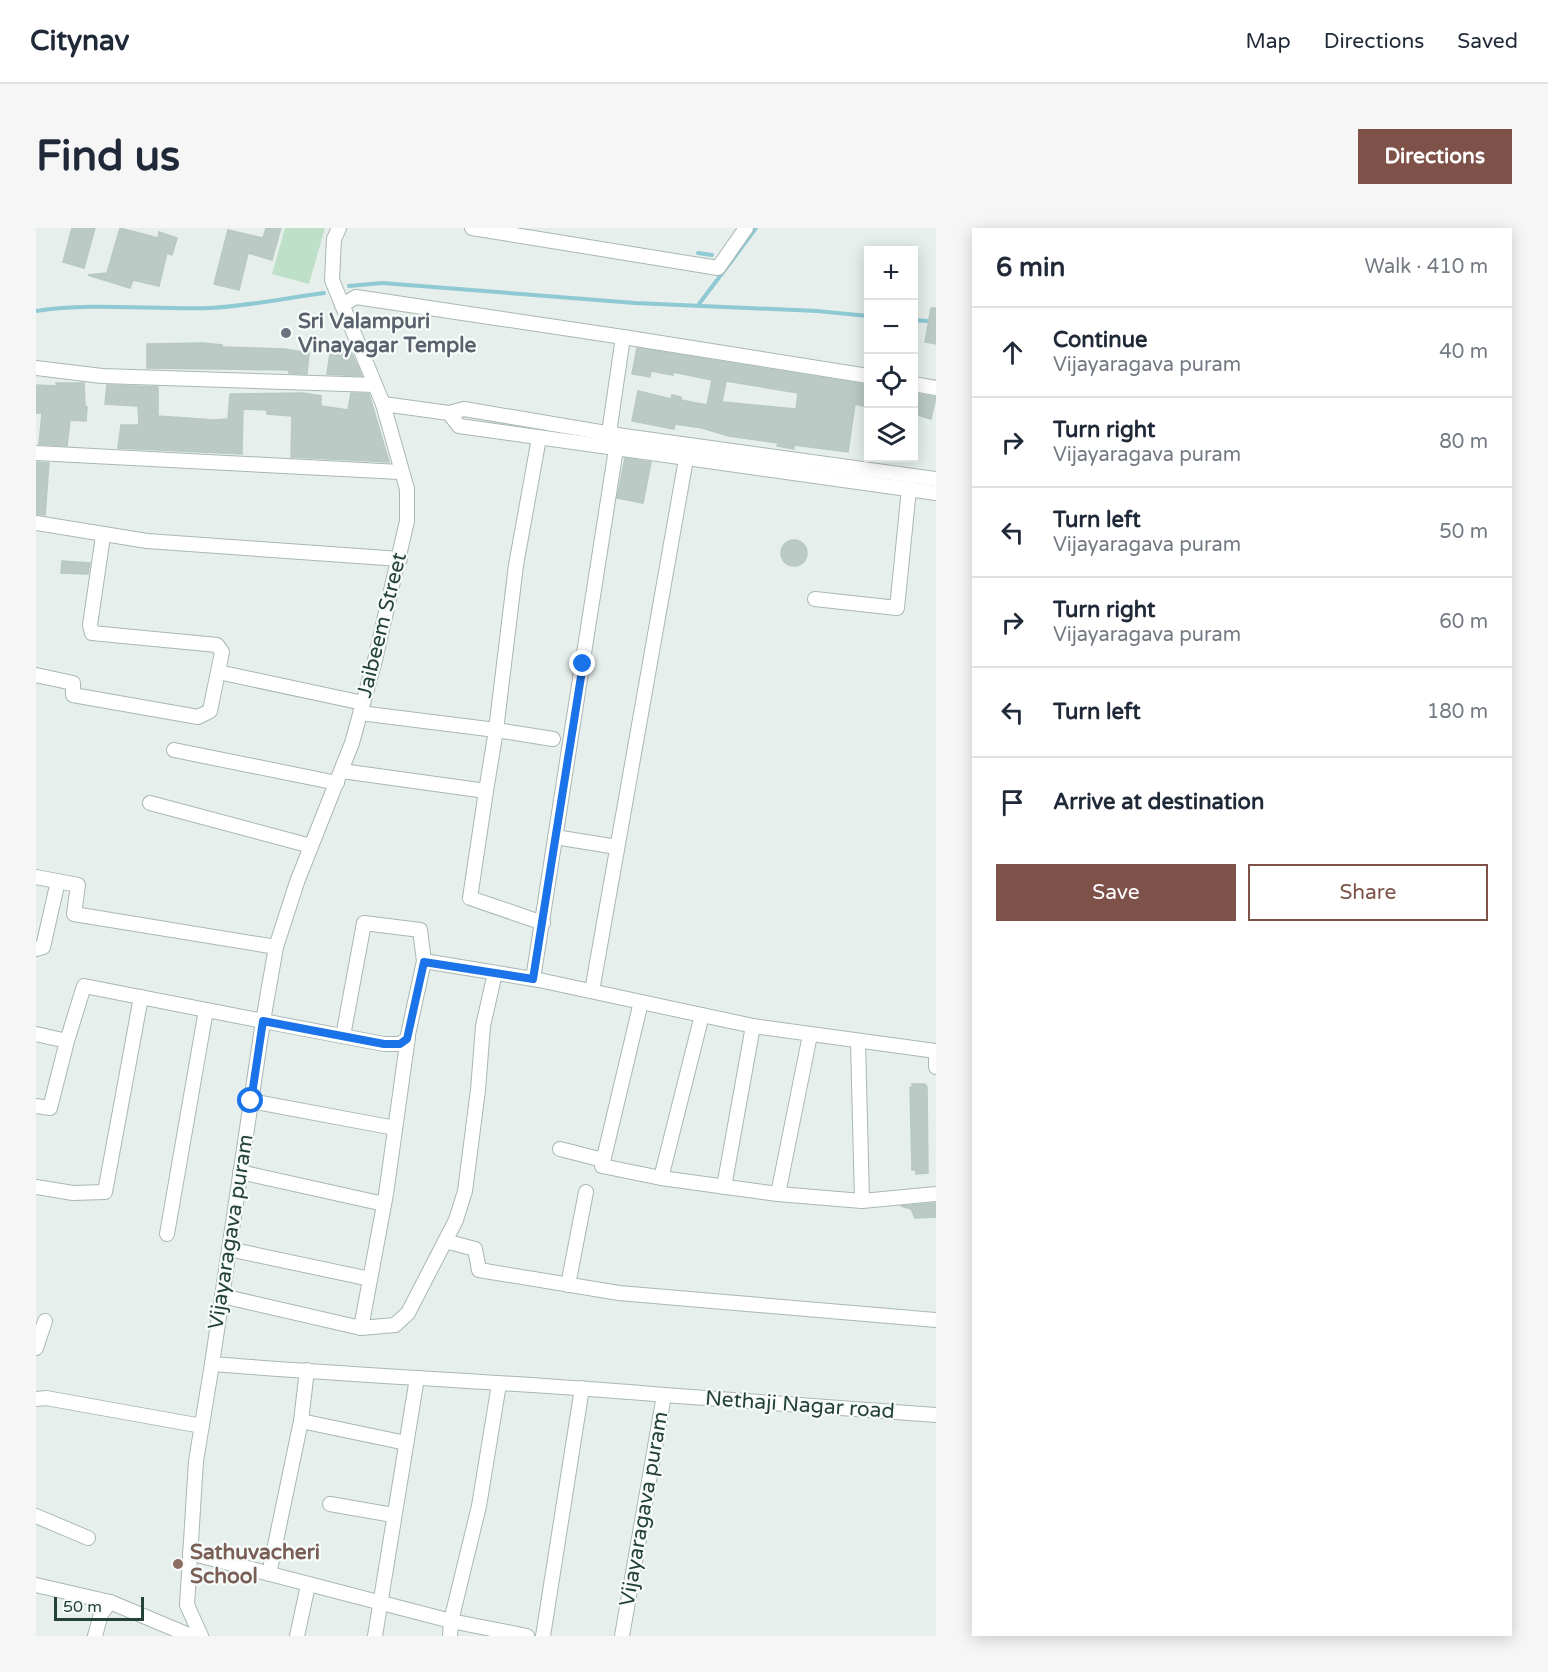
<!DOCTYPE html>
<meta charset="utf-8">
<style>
body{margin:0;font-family:"Varela Round",sans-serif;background:#f6f6f7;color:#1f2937}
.controls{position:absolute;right:18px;top:18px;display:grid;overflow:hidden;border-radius:0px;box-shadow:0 3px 15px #0003}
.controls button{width:54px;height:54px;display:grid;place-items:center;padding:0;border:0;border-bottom:2px solid #e0e1e3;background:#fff;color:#1f2937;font:30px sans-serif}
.scale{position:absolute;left:18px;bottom:15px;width:90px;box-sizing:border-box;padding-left:6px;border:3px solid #24423a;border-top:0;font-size:16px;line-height:21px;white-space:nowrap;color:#24423a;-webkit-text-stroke:4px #f7fbf9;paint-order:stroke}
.stop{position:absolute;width:18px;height:18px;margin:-14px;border:4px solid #1a73e8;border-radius:50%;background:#fff}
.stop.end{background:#1a73e8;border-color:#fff;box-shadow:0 2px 6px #0008}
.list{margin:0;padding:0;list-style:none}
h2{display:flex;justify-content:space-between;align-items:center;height:78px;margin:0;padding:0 24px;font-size:26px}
h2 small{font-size:20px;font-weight:400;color:#747a83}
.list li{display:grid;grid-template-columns:39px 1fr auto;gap:18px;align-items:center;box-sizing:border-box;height:90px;padding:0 24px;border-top:2px solid #e0e1e3}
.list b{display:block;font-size:22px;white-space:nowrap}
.list p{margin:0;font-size:20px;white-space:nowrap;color:#747a83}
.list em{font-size:20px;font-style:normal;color:#747a83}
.actions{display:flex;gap:12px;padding:18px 24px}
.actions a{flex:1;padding:14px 0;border:2px solid #7f5249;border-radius:0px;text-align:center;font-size:21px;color:#7f5249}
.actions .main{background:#7f5249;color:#fff}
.icon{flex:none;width:33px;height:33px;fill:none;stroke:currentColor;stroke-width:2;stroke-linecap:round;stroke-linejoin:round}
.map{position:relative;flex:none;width:900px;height:1408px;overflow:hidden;border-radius:0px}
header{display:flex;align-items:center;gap:36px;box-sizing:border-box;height:84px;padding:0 30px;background:#fff;border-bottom:2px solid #e0e1e3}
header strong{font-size:28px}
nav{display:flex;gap:33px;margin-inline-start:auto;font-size:21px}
.intro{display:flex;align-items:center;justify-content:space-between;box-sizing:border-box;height:144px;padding:0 36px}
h1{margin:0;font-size:42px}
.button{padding:15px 27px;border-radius:0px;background:#7f5249;color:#fff;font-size:21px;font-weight:700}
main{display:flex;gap:36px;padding:0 36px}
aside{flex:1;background:#fff;border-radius:0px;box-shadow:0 3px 15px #0003}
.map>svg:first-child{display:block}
</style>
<header>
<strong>Citynav</strong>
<nav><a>Map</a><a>Directions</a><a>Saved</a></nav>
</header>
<div class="intro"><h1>Find us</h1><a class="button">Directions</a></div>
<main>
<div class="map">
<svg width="900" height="1408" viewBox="0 0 900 1408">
<rect width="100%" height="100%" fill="#e6efeb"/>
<path fill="#bfe0c8" d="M249,0h40l-16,56 -37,-10z"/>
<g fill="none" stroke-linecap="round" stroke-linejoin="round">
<g stroke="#8ec9d4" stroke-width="4">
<path d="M662,25l14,2"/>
<path d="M695,30l2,1 23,-31"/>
<path d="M313,58l33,-3 253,20 182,8 51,5"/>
<path d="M663,76l34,-45"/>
<path d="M0,83c57,-9 116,-1 174,-3 38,-2 76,-10 114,-15"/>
<path d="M878,92l13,1"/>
</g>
</g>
<g fill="#bbcac4" stroke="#b8c9c2" stroke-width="1.5" fill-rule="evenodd">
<path d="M36,0h23l-11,40 -21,-6z"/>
<path d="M84,0l38,10 1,-6 18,6 -5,17 -5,-2 -8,33 -26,-6 -3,8 -42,-13 19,-2z"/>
<path d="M230,0h15l-9,32 -24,-7 -9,37 -25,-6 14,-54 35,8z"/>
<path d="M895,80h5v36l-11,-2z"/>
<path d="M167,115l19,2v2l62,2 25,4 -2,21 -18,-1v-3l-142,-2v-24z"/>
<path d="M309,120l5,1 12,27 -35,-2 3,-21z"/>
<path d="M601,120l231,37v22l-13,-3 -7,48 -54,-7v4l-17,-3 1,-3 -49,-7 -27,-8 -27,-4 -1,5 -42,-8 6,-30 33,8 1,-4 9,2v3l26,5 5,-25 -39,-8v3l-22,-4 -1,6 -18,-3zM690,153l72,12 -2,16 -74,-7z"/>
<path d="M20,155h28l1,23 2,1 -1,14 -16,-1 -3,26 -28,-2 3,-31h-6v-28l21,1z"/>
<path d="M71,157l51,2v29l56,4 14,-1 2,-25 73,-1 18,3v10l27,4 3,-17 18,1 20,68 -98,-5 1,-41 -25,-2v-4l-24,-1 -1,45 -124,-6 3,-23h18l-1,-19 -33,-2z"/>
<path d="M878,165l22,4 -5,22 -17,-5z"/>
<path d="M589,230l26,4 -8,41 -26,-5z"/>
<path d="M0,234l13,1 -4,52 -9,-1z"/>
<circle cx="758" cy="325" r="13"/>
<path d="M26,333l28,2 -2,11 -27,-1z"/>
<path d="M876,856h13l2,3 1,86 -12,1v-4h-4l-2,-83h3z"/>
<path d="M900,975v14l-21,1 -4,-9 -10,-3z"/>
</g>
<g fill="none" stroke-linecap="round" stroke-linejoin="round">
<defs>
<g id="minor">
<path d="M436,0l246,40 28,-40"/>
<path d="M306,77l14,-8 267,40 -14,96"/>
<path d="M587,109l245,39"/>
<path d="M0,140l66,8 273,9"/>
<path d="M878,156l22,4"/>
<path d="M347,176l66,9 15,-4 160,27 312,43"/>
<path d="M413,185l10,13 477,67"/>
<path d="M0,225l364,19"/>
<path d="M0,295l111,18 253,18"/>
<path d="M779,371l82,9 12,-119"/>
<path d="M182,444l145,31"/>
<path d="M0,447l37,8v12l125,22 12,-6 12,-59 -5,-7 -125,-12 -2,-8 13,-89"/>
<path d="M324,485l136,17 20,-165 23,-127"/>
<path d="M138,522l163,33"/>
<path d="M306,543l144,20 10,-61 57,9"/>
<path d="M450,563l-16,107 73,25"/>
<path d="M114,575l161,43"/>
<path d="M519,609l62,10"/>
<path d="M0,649l42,8 -4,29 202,33"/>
<path d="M0,721l7,-2 15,-66"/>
<path d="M497,751l83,-530"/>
<path d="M556,763l94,-532"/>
<path d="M605,774l-39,164 59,12 41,-163"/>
<path d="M717,798l183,25"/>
<path d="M0,806l31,7 17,-55 179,35 13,-74 21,-65 55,-139 23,-83 32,-139v-32l-24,-85 -51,-124 2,-41 5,-11"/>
<path d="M307,808l21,-113 56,7 4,31"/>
<path d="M372,809l-22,157 -25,134 34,-3 13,-12 48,-93 9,-29 13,-101 5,-64 12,-53"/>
<path d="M822,814l4,159 74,-7"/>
<path d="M900,823v16"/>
<path d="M215,873l144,27"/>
<path d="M0,878l14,2 17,-67"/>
<path d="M524,921l43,11"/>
<path d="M204,944l144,32"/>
<path d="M625,950l117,16 32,-159"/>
<path d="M0,959l37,6 32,-1 36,-195"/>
<path d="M742,966l84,7"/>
<path d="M131,1006l39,-224"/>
<path d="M409,1013l30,8 4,21 140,23 317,27"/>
<path d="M193,1021l141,30"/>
<path d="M532,1057l18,-93"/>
<path d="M186,1068l139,32"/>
<path d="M0,1120l9,-27"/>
<path d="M463,1156l-20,122 -28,115 76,15"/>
<path d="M628,1167l272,20"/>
<path d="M0,1171l10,-1 156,28"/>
<path d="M265,1193l105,22"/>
<path d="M294,1276l63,11"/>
<path d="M0,1288l52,22"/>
<path d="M154,1325l261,68 -1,15"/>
<path d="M233,1346l32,-153 6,-51"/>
<path d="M0,1357l74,17 81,34"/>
<path d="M59,1408l6,-22 9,-12"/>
<path d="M165,1408l-14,-31 9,-144 16,-97"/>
<path d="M261,1408l11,-51"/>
<path d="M339,1408l42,-258"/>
<path d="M507,1408l39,-248"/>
<path d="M586,1408l42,-241c-151,-13 -302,-19 -452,-31l51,-343 121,23h16l7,-5 17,-78 115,19 214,46 -29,161"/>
</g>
</defs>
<use href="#minor" stroke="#a8b8b2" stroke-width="16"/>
<use href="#minor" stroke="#fff" stroke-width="14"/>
</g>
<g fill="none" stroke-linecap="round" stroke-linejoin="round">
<path stroke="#1a73e8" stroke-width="8" d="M215,873l12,-80 121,23h16l7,-5 17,-77 109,17 50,-315"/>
</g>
<circle fill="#6b7280" stroke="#f7fbf9" stroke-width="2" cx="250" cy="105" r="6"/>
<circle fill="#8d6e63" stroke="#f7fbf9" stroke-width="2" cx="142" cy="1336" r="6"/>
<g text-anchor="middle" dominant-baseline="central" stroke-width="4.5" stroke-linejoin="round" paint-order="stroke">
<g font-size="21" font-weight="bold" fill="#5b616d" stroke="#f7fbf9" text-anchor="start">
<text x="262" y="93">Sri Valampuri<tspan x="262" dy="24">Vinayagar Temple</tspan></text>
</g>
<g font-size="21" fill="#24423a" stroke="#f7fbf9">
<text transform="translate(346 397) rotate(-76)">Jaibeem Street</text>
<text transform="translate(195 1004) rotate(-81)">Vijayaragava puram</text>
<text transform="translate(764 1177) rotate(4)">Nethaji Nagar road</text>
<text transform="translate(608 1281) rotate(-80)">Vijayaragava puram</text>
</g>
<g font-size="21" font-weight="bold" fill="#785e54" stroke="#f7fbf9" text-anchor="start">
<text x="154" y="1324">Sathuvacheri<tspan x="154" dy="24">School</tspan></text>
</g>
</g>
</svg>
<div class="controls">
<button>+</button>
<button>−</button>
<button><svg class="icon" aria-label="locate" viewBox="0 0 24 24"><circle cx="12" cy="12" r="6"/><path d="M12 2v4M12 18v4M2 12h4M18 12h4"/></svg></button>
<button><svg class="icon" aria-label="layers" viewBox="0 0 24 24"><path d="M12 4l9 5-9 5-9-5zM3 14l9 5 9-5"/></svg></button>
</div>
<div class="scale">50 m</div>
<div class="stop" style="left:215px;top:873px"></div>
<div class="stop end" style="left:547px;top:436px"></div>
</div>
<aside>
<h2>6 min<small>Walk · 410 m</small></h2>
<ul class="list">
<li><svg class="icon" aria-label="ahead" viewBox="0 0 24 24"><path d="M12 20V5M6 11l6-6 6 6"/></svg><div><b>Continue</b><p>Vijayaragava puram</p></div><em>40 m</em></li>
<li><svg class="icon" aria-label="right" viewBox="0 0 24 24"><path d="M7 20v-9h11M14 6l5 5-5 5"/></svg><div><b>Turn right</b><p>Vijayaragava puram</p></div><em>80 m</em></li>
<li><svg class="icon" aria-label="left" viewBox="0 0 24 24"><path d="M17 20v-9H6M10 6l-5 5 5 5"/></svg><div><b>Turn left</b><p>Vijayaragava puram</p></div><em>50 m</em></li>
<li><svg class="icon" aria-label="right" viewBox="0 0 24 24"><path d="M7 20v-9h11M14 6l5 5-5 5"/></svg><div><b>Turn right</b><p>Vijayaragava puram</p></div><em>60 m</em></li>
<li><svg class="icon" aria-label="left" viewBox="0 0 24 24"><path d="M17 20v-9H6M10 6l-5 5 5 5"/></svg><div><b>Turn left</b></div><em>180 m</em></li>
<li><svg class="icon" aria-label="arrive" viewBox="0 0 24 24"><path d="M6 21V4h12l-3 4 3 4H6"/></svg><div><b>Arrive at destination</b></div></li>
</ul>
<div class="actions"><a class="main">Save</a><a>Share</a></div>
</aside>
</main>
